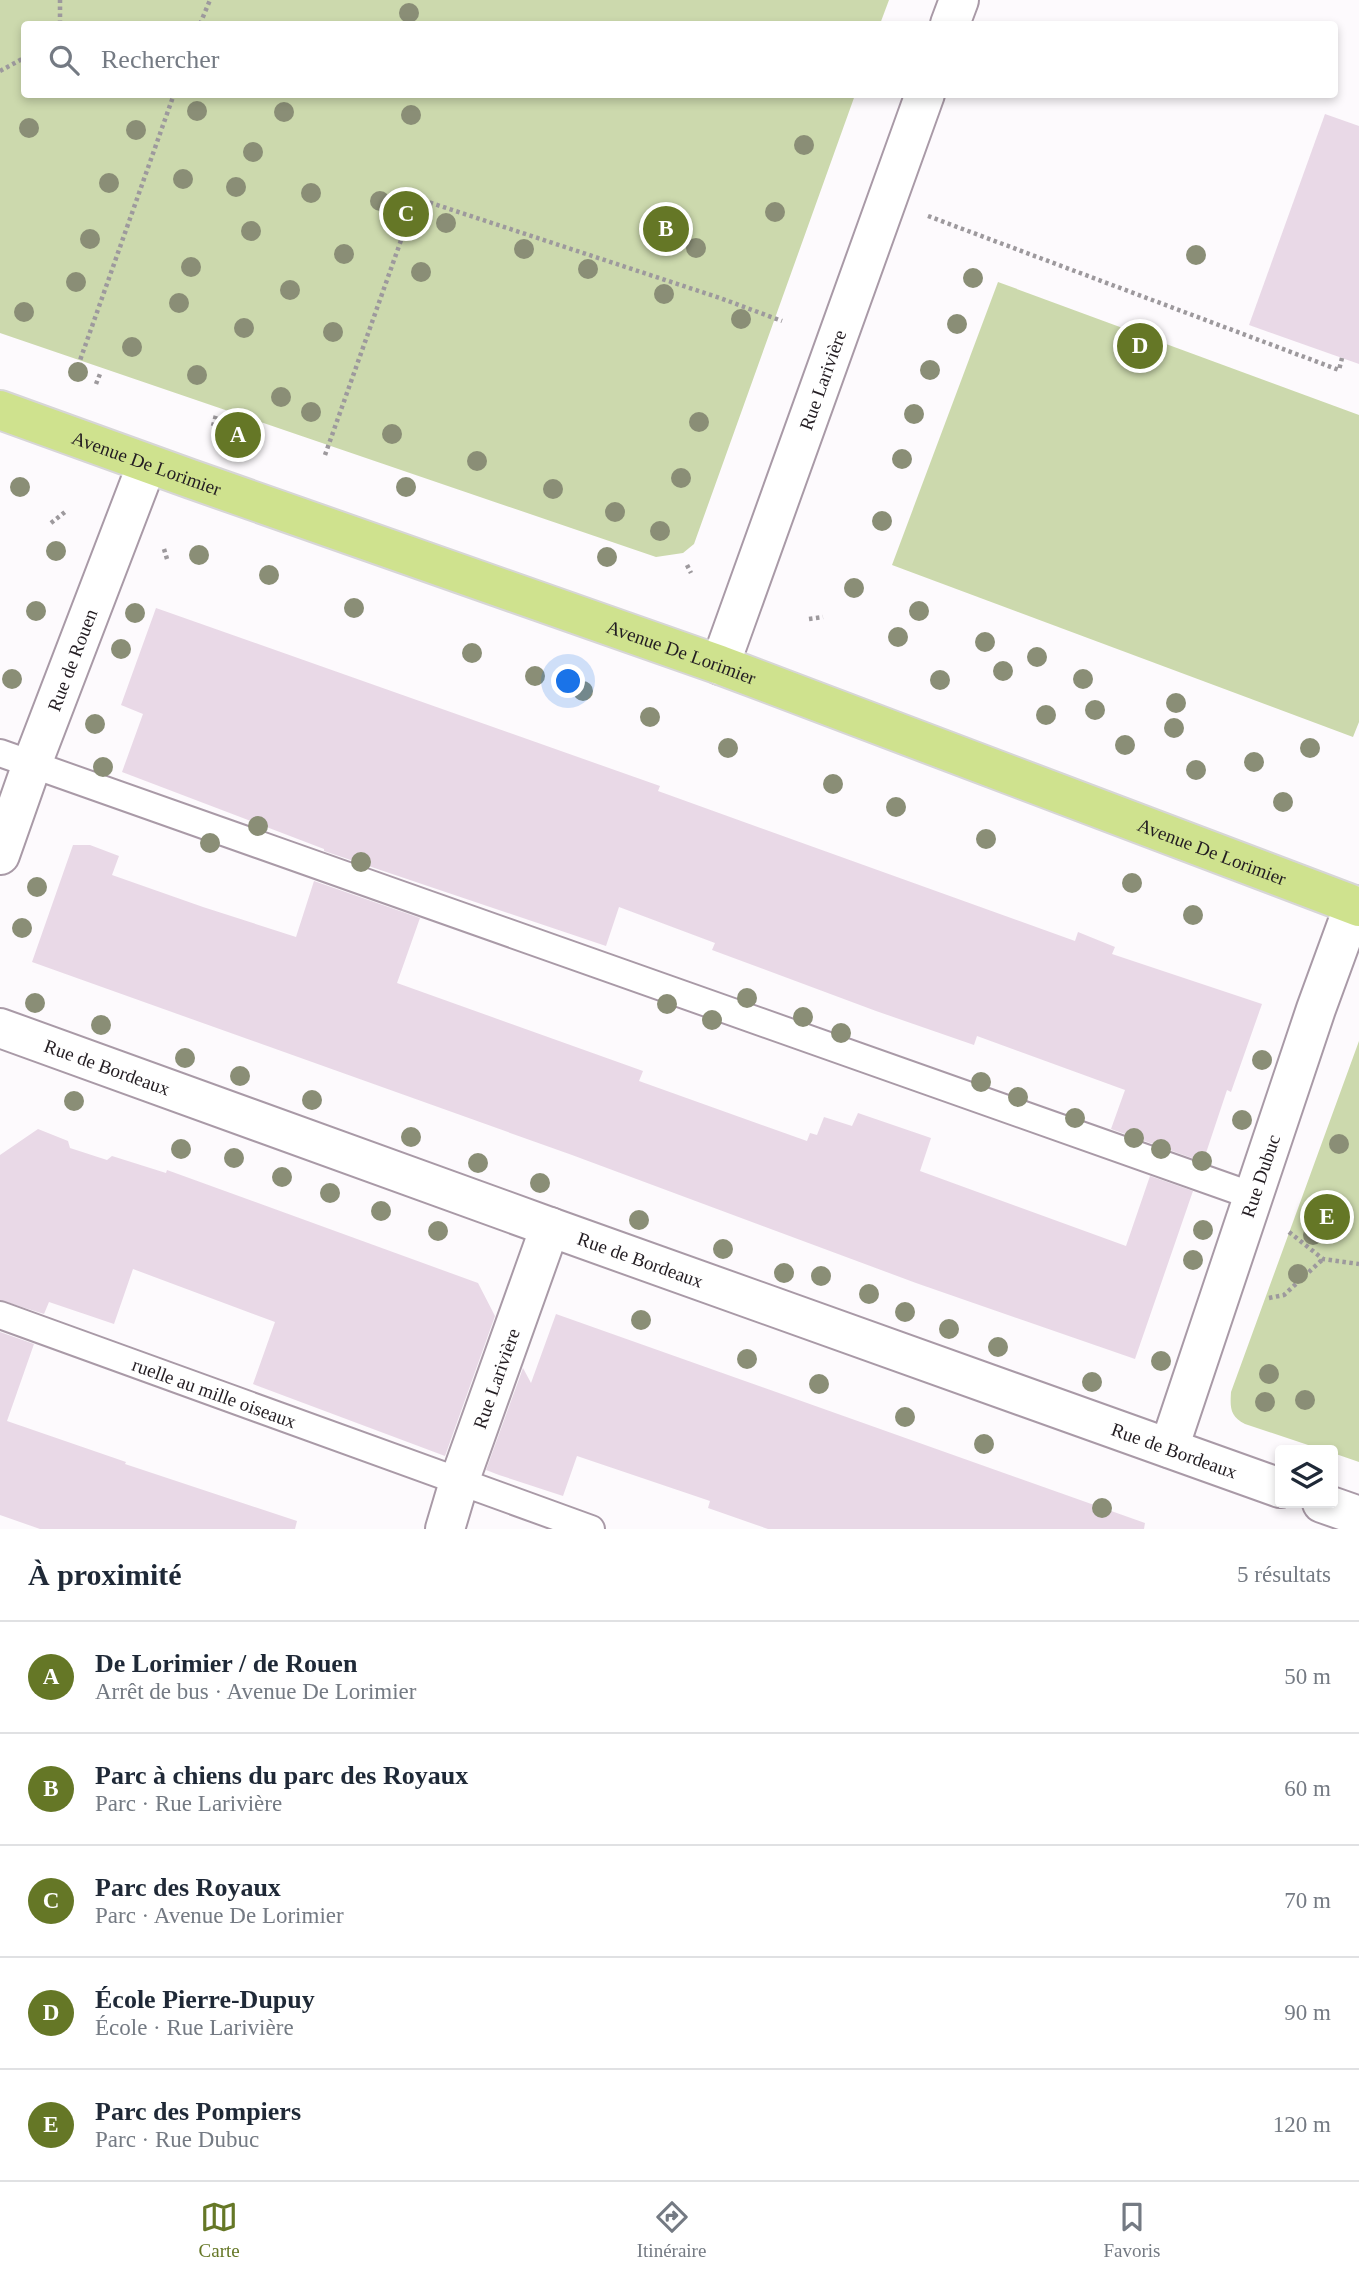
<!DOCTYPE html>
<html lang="fr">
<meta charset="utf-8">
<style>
body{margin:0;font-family:Georgia,serif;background:#f2f2f3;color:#1f2937}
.controls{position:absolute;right:21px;bottom:21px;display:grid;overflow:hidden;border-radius:7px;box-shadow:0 4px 10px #0003}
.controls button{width:63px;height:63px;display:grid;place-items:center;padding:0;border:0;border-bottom:2px solid #e0e1e3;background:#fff;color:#1f2937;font:35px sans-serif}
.you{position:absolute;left:569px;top:682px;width:24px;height:24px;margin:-18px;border:5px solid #fff;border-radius:50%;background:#1a73e8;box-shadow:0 0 0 10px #1a73e833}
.badge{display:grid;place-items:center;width:46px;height:46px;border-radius:50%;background:#657726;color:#fff;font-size:23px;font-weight:700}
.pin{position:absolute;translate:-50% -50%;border:4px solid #fff;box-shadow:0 2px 7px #0006}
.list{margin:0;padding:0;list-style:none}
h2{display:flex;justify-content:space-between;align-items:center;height:91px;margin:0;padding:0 28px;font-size:30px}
h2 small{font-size:23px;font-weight:400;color:#747a83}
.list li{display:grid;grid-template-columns:46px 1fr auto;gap:21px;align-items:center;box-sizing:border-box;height:112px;padding:0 28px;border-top:2px solid #e0e1e3}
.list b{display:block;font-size:26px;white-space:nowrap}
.list p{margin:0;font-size:23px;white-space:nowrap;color:#747a83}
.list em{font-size:23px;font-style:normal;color:#747a83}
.icon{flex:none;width:38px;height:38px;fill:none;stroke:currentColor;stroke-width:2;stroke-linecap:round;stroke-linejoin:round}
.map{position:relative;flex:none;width:1359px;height:1529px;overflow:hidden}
.search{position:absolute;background:#fff;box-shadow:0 4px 10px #0003;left:21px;right:21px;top:21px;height:77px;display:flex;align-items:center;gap:18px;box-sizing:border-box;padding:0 24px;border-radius:7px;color:#747a83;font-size:26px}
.sheet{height:651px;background:#fff}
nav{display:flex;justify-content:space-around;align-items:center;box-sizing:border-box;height:98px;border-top:2px solid #e0e1e3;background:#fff;font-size:19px;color:#747a83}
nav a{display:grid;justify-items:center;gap:4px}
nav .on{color:#657726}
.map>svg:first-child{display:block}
</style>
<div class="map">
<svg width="1359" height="1529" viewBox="0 0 1359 1529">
<rect width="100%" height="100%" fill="#fdfafd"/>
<g fill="#ccd9ad">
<path d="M0,0h889l-9,24h-856v70l831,1 -161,449 -11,9 -27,4 -656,-224z"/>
<path d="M998,282l361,133v307l-6,15 -461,-172z"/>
<path d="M1359,1041v421l-26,-9v-3h-10l-78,-26c-15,-8 -15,-16 -14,-32z"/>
</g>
<g fill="#e9d9e7">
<path d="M1325,114l34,12v238l-110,-39z"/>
<path d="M156,608l470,166 34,12 -2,5 417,150 3,-9 37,15 -3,7 150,50 -31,88 -4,-2 -24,72 -92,-33 14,-39 -148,-54 -3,9 -98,-34 -164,-61 3,-7 -96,-36 -13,39 -282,-95v-2l-202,-77 21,-58 -22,-9z"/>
<path d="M73,845h17l29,11 -7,19 91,32 93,30 18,-56 106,37 -23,65 246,88 -4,10 168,60 3,-8 7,2 7,-18 28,9 6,-13 73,25 -11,33 206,75 24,-70 43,15 -58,168 -219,-76 -344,-128 -540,-193z"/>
<path d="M38,1129l30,12 2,7 37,12 5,-4 54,17 1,-3 311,113 17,33 -50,140 -192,-72 22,-62 -142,-53 -19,55 -65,-22 -5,12 -44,-14v-145z"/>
<path d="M556,1314l589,209 -1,6h-376l-60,-21 2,-7 -133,-45 -14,40 -64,-21 -13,-5 37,-102 8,15z"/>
<path d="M0,1332l34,12 -27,77 119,41 -1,2 172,57 -2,8h-255l-40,-14z"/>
</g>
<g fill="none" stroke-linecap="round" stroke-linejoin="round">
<defs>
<g id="lane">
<path d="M0,753l1253,443"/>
<path id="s1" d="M0,1315l591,214"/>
</g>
<g id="street">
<path d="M950,24l9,-24"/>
<path id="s2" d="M720,665l205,-571"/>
<path id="s3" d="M0,855l32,-91 115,-300"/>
<path id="s4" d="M0,1028l550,199 730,261"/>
<path id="s5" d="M1169,1448l147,-439 38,-104"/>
<path d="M1322,1503l37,13"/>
<path id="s6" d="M445,1529l14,-47 91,-255"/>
</g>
<g id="primary">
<path id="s7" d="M0,410l191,69 529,186 639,242"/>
</g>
</defs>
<use href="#lane" stroke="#a99aa7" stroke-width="30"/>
<use href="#street" stroke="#a99aa7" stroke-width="42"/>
<use href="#primary" stroke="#d7d6d7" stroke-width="42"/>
<g stroke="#9d999d" stroke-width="4.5" stroke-dasharray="3.5 3.5" stroke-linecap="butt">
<path d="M60,24v-24"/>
<path d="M200,24l10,-24"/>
<path d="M0,71l24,-13"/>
<path d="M928,216l411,154 3,-12"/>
<path d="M78,366l96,-272"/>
<path d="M96,384l4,-10"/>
<path d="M213,426l3,-11"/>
<path d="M325,455l91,-257 304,100 62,23"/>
<path d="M51,523l14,-11"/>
<path d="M164,549l3,10"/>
<path d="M687,565l4,8"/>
<path d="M809,619l14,-2"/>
<path d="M1289,1232l34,27 36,5"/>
<path d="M1269,1298l15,-3 39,-36"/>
</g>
<use href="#lane" stroke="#fff" stroke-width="26"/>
<use href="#street" stroke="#fff" stroke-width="38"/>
<use href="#primary" stroke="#cfe28e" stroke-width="38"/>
</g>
<g fill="#8a8e76">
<circle cx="409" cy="13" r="10"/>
<circle cx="197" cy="111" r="10"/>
<circle cx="284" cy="112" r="10"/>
<circle cx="411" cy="115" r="10"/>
<circle cx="29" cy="128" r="10"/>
<circle cx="136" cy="130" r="10"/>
<circle cx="804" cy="145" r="10"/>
<circle cx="253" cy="152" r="10"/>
<circle cx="183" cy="179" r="10"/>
<circle cx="109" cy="183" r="10"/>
<circle cx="236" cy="187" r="10"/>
<circle cx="311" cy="193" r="10"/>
<circle cx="380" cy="201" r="10"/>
<circle cx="775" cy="212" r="10"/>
<circle cx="446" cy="223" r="10"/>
<circle cx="251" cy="231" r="10"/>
<circle cx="90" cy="239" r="10"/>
<circle cx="696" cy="248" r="10"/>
<circle cx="524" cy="249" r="10"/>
<circle cx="344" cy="254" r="10"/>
<circle cx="1196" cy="255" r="10"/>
<circle cx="191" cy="267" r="10"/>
<circle cx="588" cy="269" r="10"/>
<circle cx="421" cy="272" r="10"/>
<circle cx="973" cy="278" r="10"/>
<circle cx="76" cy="282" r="10"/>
<circle cx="290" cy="290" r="10"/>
<circle cx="664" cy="294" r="10"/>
<circle cx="179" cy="303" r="10"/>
<circle cx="24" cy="312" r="10"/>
<circle cx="741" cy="319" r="10"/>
<circle cx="957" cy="324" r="10"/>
<circle cx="244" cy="328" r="10"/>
<circle cx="333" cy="332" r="10"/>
<circle cx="132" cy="347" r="10"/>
<circle cx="930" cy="370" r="10"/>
<circle cx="78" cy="372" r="10"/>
<circle cx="197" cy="375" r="10"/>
<circle cx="281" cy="397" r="10"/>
<circle cx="311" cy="412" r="10"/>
<circle cx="914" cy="414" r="10"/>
<circle cx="699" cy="422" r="10"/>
<circle cx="392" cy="434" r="10"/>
<circle cx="902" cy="459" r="10"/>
<circle cx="477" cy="461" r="10"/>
<circle cx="681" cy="478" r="10"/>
<circle cx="20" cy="487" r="10"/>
<circle cx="406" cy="487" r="10"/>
<circle cx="553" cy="489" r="10"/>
<circle cx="615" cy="512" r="10"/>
<circle cx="882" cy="521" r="10"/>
<circle cx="660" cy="531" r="10"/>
<circle cx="56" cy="551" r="10"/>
<circle cx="199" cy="555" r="10"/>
<circle cx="607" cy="557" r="10"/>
<circle cx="269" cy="575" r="10"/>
<circle cx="854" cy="588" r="10"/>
<circle cx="354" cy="608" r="10"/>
<circle cx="36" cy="611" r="10"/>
<circle cx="919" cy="611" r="10"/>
<circle cx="135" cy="613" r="10"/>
<circle cx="898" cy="637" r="10"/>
<circle cx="985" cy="642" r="10"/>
<circle cx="121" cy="649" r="10"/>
<circle cx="472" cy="653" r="10"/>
<circle cx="1037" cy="657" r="10"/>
<circle cx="1003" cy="671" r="10"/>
<circle cx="535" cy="676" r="10"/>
<circle cx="12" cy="679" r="10"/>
<circle cx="1083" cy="679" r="10"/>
<circle cx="940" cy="680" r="10"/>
<circle cx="583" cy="691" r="10"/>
<circle cx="1176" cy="703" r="10"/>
<circle cx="1095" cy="710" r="10"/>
<circle cx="1046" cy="715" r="10"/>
<circle cx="650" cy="717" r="10"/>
<circle cx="95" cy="724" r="10"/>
<circle cx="1174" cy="728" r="10"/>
<circle cx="1125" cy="745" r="10"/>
<circle cx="728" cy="748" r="10"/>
<circle cx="1310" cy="748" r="10"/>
<circle cx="1254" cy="762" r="10"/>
<circle cx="103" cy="767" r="10"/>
<circle cx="1196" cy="770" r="10"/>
<circle cx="833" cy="784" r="10"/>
<circle cx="1283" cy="802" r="10"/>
<circle cx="896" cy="807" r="10"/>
<circle cx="258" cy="826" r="10"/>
<circle cx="986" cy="839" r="10"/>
<circle cx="210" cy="843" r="10"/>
<circle cx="361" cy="862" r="10"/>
<circle cx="1132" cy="883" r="10"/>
<circle cx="37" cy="887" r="10"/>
<circle cx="1193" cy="915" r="10"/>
<circle cx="22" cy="928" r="10"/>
<circle cx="747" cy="998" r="10"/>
<circle cx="35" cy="1003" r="10"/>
<circle cx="667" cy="1004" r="10"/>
<circle cx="803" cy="1017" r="10"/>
<circle cx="712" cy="1020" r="10"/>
<circle cx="101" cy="1025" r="10"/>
<circle cx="841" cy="1033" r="10"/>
<circle cx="185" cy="1058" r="10"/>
<circle cx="1262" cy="1060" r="10"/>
<circle cx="240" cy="1076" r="10"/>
<circle cx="981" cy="1082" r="10"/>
<circle cx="1018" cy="1097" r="10"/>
<circle cx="312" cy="1100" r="10"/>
<circle cx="74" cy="1101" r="10"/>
<circle cx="1075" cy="1118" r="10"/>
<circle cx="1242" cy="1120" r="10"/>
<circle cx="411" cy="1137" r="10"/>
<circle cx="1134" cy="1138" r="10"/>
<circle cx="1339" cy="1144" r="10"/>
<circle cx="181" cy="1149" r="10"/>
<circle cx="1161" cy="1149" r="10"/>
<circle cx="234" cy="1158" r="10"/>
<circle cx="1202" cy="1161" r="10"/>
<circle cx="478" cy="1163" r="10"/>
<circle cx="282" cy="1177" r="10"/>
<circle cx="540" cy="1183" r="10"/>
<circle cx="330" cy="1193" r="10"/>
<circle cx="381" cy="1211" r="10"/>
<circle cx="639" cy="1220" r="10"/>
<circle cx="1203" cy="1230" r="10"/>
<circle cx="438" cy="1231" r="10"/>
<circle cx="1313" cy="1235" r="10"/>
<circle cx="723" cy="1249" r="10"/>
<circle cx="1193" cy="1260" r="10"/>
<circle cx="784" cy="1273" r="10"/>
<circle cx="1298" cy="1274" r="10"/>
<circle cx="821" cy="1276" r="10"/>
<circle cx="869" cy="1294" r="10"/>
<circle cx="905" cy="1312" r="10"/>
<circle cx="641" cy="1320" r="10"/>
<circle cx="949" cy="1329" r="10"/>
<circle cx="998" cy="1347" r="10"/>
<circle cx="747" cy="1359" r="10"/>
<circle cx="1161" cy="1361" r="10"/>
<circle cx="1269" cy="1374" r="10"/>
<circle cx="1092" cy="1382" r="10"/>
<circle cx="819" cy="1384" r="10"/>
<circle cx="1305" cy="1400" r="10"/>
<circle cx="1265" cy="1402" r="10"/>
<circle cx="905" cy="1417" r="10"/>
<circle cx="984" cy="1444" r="10"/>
<circle cx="1102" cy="1508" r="10"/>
</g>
<g text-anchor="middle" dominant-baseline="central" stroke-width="5" stroke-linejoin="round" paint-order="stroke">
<g font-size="19" fill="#231d22" stroke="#fff">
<text stroke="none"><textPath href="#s2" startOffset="303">Rue Larivière</textPath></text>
<text stroke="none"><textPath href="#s7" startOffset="156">Avenue De Lorimier</textPath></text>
<text stroke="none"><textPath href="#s7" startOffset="723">Avenue De Lorimier</textPath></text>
<text stroke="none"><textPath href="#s3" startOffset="208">Rue de Rouen</textPath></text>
<text stroke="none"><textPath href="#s7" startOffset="1290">Avenue De Lorimier</textPath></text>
<text stroke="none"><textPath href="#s4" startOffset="114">Rue de Bordeaux</textPath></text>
<text stroke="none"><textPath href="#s5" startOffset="287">Rue Dubuc</textPath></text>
<text stroke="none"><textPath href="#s4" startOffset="681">Rue de Bordeaux</textPath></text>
<text stroke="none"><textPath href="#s6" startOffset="159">Rue Larivière</textPath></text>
<text stroke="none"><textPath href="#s1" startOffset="228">ruelle au mille oiseaux</textPath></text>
<text stroke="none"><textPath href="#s4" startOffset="1248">Rue de Bordeaux</textPath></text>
</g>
</g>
</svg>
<div class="controls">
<button><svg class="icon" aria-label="layers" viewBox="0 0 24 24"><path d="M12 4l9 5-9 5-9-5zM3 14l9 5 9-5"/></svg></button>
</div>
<div class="you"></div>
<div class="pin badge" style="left:238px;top:435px">A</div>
<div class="pin badge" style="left:666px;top:229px">B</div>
<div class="pin badge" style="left:406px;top:214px">C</div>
<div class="pin badge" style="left:1140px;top:346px">D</div>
<div class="pin badge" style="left:1327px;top:1217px">E</div>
<div class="search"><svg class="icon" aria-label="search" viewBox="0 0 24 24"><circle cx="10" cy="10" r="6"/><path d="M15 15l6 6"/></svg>Rechercher</div>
</div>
<section class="sheet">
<h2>À proximité<small>5 résultats</small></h2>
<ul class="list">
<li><span class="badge">A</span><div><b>De Lorimier / de Rouen</b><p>Arrêt de bus · Avenue De Lorimier</p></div><em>50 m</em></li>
<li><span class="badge">B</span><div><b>Parc à chiens du parc des Royaux</b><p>Parc · Rue Larivière</p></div><em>60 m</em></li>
<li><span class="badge">C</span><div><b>Parc des Royaux</b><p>Parc · Avenue De Lorimier</p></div><em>70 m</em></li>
<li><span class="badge">D</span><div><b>École Pierre-Dupuy</b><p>École · Rue Larivière</p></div><em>90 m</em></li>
<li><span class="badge">E</span><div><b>Parc des Pompiers</b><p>Parc · Rue Dubuc</p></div><em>120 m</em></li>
</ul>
</section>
<nav>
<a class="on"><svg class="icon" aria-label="map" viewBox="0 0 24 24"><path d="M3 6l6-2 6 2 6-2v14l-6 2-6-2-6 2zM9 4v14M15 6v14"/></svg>Carte</a>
<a><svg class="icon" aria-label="directions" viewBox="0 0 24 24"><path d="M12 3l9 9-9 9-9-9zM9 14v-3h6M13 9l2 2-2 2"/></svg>Itinéraire</a>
<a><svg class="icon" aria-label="saved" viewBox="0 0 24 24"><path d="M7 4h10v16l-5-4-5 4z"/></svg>Favoris</a>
</nav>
